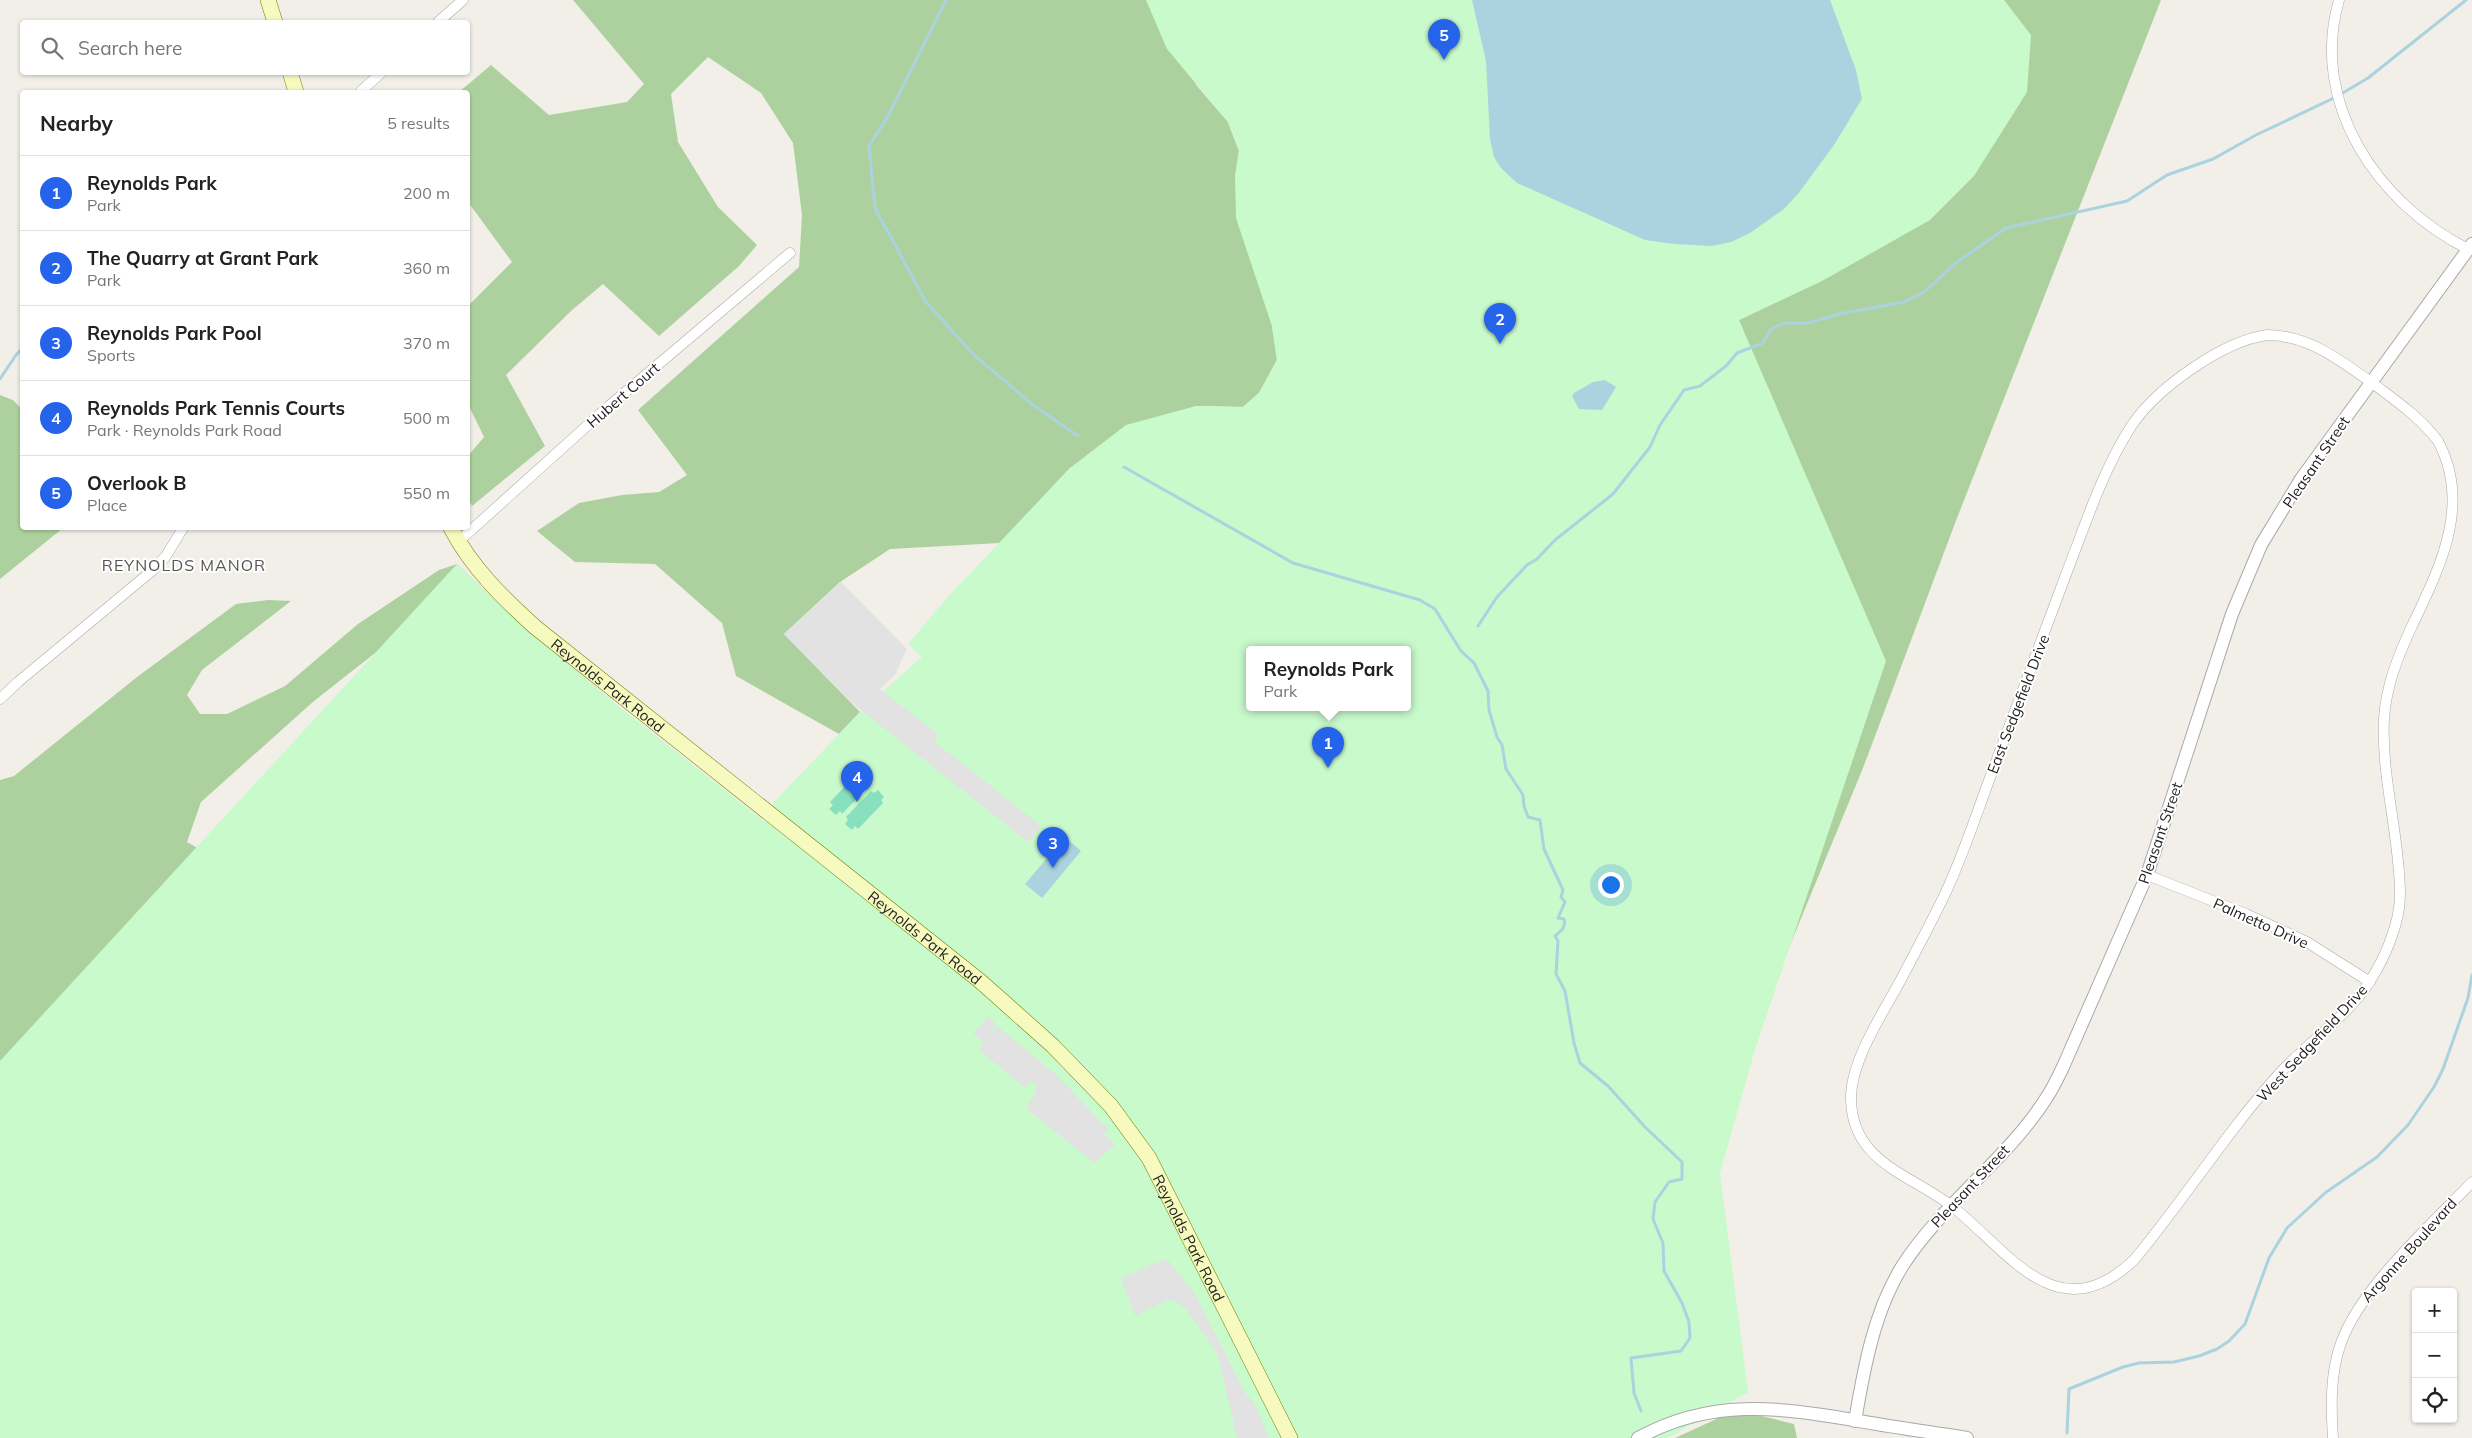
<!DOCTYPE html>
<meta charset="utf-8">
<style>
body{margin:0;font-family:Mulish,sans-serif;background:#f2f2f2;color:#222}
.controls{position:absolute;right:15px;bottom:15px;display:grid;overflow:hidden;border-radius:5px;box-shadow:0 1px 4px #0004}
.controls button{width:45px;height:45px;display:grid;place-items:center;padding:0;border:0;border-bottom:1px solid #e0e0e0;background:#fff;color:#222;font:25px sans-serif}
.you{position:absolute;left:1610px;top:884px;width:18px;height:18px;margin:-12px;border:4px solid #fff;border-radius:50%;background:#1a73e8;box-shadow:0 0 0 8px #1a73e833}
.badge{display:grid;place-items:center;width:32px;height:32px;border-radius:50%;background:#2563eb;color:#fff;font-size:16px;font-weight:700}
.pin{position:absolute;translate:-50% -41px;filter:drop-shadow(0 1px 2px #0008)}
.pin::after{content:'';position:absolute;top:26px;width:18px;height:15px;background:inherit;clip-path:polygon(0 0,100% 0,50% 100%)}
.popup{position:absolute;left:1246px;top:646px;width:165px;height:65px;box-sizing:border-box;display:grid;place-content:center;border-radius:5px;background:#fff;filter:drop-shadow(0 1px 4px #0005);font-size:16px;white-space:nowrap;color:#767676}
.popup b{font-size:19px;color:#222}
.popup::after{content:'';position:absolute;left:50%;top:100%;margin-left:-10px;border:10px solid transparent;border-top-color:#fff}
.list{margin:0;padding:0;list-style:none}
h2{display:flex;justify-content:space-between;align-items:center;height:65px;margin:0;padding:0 20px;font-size:21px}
h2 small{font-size:16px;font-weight:400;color:#767676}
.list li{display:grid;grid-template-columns:32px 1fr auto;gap:15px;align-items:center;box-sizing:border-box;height:75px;padding:0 20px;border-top:1px solid #e0e0e0}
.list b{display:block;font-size:19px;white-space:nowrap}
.list p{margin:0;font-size:16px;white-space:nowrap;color:#767676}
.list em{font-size:16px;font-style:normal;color:#767676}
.icon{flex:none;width:28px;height:28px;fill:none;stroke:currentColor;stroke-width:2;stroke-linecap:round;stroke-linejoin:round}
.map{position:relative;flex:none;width:2472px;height:1438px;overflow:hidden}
.search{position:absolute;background:#fff;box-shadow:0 1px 4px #0004;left:20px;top:20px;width:450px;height:55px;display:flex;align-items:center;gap:12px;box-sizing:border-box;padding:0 18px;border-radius:5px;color:#767676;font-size:19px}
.panel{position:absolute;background:#fff;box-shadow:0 1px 4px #0004;left:20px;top:90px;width:450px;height:440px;border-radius:5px}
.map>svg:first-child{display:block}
</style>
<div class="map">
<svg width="2472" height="1438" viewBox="0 0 2472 1438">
<rect width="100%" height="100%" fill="#f2efe9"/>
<g fill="#add19e">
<path d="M573,0h573l51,86 31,36 11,29 -4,26 37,149 5,34 -18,33 -16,14 -47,-1 -126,62 -70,75 -110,6 -50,33 -56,52 76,78 -21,22 -103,-58 -14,-53 -67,-59 -80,-2 -38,-31 42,-28 43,-8 37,-3 28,-17 -49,-65 161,-143 3,-52 -9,-72 -32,-50 -53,-36 -37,37 7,48 40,65 39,38 -18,21 -80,70 -56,-52 -32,27 -65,64 39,71 -73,60 -4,-8v-42l16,-19 -16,-33v-98l44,-44 -44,-60v-110h-9l32,-27 58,50 78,-13 17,-18z"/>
<path d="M1867,0h294l-204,518 -94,250 -108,262 -264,-381h-242l490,-329 33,-16z"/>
<path d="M0,395l13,5 9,9v119h41l-63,51z"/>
<path d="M457,564l60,58 90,75 -209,-62 -84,66 -113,101 -14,40 45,25 -232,571v-658l14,-4 123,-99 99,-73 32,-4 23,1 -89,69 -15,25 13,19h27l58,-28 73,-62 81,-54z"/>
<path d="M1736,1410l58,14 3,14h-122z"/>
</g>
<path fill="#c8facc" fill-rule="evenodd" d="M1146,0h858l27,35 -4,57 -53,84 -44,44 -108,61 -83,39 147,341 -132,392 -34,120 28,219 -80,46h-1668v-377l457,-497 60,58 90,75 158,125 9,-20 86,-90 62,-55 -14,-13 37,-44 125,-132 56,-43 70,-19 47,1 16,-14 18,-33 -5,-34 -36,-108 -1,-41 4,-26 -11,-29 -61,-73zM1249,649h158v58h-158z"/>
<g fill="#88e0be">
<path d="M862,774l7,7 -4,4 3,2 -26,27 -2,-3 -4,4 -7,-6 4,-4 -3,-3 25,-26 3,2z"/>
<path d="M878,790l6,7 -3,3 2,3 -25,26 -3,-3 -3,4 -7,-6 3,-4 -2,-3 25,-26 3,2z"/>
</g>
<g fill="#e2e2e2">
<path d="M841,582l66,67 -12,26 -15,14 59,46 -5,6 107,85 -13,16 -177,-140 -67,-68z"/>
<path d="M988,1017l8,7 -6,9 8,-6 56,46 55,57 -6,6 5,1 7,8 -21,18 -68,-55 10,-17v-7l-5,-3 -6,7 -47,-39 6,-6 -11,-9z"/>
<path d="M1168,1260l26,33 53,103 6,5 16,37h-32l-17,-74 -6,-16 -29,-40 -12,-8h-6l-32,16 -14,-38 39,-17z"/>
</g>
<g fill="#aad3df">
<path d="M1472,0h358l26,70 6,29 -28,46 -36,49 -14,15 -34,24 -19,9 -19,4 -38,-2 -29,-4 -128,-57 -16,-15 -7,-11 -4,-18 -4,-78z"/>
<path d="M1605,380l11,7 -14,23 -23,-1 -7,-13 2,-3 19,-11z"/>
<path d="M1065,837l16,14 -39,47 -17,-14z"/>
</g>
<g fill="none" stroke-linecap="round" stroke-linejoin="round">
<g stroke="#aad3df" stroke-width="3">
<path d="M946,0l-58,116 -19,30 6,62 51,94 47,52 60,51 45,31"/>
<path d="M2341,94l27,-16 98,-78"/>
<path d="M0,379l16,-24 6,-6"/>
<path d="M1124,467l169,96 127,37 15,9 26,42 13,12 14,28 1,19 8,27 5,8 4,24 17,26 1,11 4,11 12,3 4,29 19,41 -2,7 4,5 -7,16 6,1c2,9 -3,12 -9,17l3,5 -2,33 9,17 9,52 6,20 28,23 37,41 37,35v17l-13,3 -14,20 -2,17 10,24 1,28 18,32 7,19 1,16 -9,13 -50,7 3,35 7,18"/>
<path d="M1478,626l19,-29 30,-32 10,-6 18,-19 58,-46 37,-47 10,-22 24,-35 16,-4 26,-20 11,-13 26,-10 8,-14 13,-6h24l31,-9 65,-12 20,-10 33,-30 49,-34 121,-27 40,-26 46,-16 43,-24 80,-38"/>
<path d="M2067,1433l2,-44 54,-22 16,-4 35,-1 25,-6 18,-7 12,-8 16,-17 24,-66 18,-30 38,-35 52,-36 31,-32 26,-38 9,-18 25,-71 4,-23"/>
</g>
<defs>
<g id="minor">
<path d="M2339,0c-30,104 39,204 129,249"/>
<path d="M438,22l25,-22"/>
<path d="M360,92l22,-20"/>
<path d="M2267,335c45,0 81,31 116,56 20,15 40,30 55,50 34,64 2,126 -26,185 -14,30 -26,60 -28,93 -3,59 16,117 16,176 0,28 -15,63 -30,86 -22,35 -64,63 -92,94 -52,58 -94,125 -144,185 -76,72 -124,-7 -181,-53 -42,-33 -103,-44 -102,-111 1,-36 30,-80 47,-111 16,-30 32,-60 47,-91 18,-38 31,-79 46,-119 25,-66 50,-132 74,-198 20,-51 37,-106 67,-152 25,-37 91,-84 135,-90z"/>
<path d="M458,542l151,-136 181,-153"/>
<path d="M0,699l18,-17 135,-112 13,-14 17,-28"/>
<path d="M2147,875l99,39 61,28 63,40"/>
<path d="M2333,1438c-2,-31 -3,-65 8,-95 20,-56 89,-117 131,-161"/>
</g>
<g id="tertiary">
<path d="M1855,1421c9,-53 19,-110 48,-156 40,-62 105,-106 144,-168 6,-9 11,-20 16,-30l84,-192 85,-261 29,-69 40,-66 171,-235"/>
<path d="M1638,1438c73,-40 138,-31 216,-18 37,7 76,12 113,18"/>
</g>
<g id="secondary">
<path d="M268,0l7,22"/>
<path d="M290,72l6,20"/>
<path id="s1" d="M451,528c21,40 51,69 84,99l445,354 73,65 58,60 38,52 141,280"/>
</g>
</defs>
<use href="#minor" stroke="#a9a9a9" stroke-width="11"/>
<use href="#tertiary" stroke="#a9a9a9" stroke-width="14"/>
<use href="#secondary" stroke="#707d05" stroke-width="16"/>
<use href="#minor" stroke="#fff" stroke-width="10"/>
<use href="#tertiary" stroke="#fff" stroke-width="12"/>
<use href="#secondary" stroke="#f7fabf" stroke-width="15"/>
</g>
<g text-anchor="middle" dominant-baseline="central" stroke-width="4" stroke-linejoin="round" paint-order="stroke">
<g font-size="15" fill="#222" stroke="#fff">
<text transform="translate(623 395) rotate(-41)">Hubert Court</text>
<text transform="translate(2316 462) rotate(-56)">Pleasant Street</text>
<text stroke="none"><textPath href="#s1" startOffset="224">Reynolds Park Road</textPath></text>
<text transform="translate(2018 704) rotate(-69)">East Sedgefield Drive</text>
<text transform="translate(2160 833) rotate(-71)">Pleasant Street</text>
<text transform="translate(2261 923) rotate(24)">Palmetto Drive</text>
<text stroke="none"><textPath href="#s1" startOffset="629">Reynolds Park Road</textPath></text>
<text transform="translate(2312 1043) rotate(-47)">West Sedgefield Drive</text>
<text transform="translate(1970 1186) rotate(-47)">Pleasant Street</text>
<text stroke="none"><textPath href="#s1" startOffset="1034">Reynolds Park Road</textPath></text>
<text transform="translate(2409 1250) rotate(-48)">Argonne Boulevard</text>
</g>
<g font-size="16" letter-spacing="1" fill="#555" stroke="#fff">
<text x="184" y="565">REYNOLDS MANOR</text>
</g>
</g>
</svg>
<div class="controls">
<button>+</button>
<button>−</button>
<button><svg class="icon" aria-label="locate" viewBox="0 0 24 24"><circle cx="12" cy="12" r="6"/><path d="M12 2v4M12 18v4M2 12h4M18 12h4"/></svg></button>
</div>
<div class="you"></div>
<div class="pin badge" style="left:1328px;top:768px">1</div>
<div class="popup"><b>Reynolds Park</b>Park</div>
<div class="pin badge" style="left:1500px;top:344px">2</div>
<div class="pin badge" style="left:1053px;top:868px">3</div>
<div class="pin badge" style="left:857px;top:802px">4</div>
<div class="pin badge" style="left:1444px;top:60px">5</div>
<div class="search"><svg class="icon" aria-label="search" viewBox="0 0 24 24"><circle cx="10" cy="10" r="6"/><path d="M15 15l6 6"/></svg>Search here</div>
<section class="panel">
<h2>Nearby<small>5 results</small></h2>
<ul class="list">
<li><span class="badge">1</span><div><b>Reynolds Park</b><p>Park</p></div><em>200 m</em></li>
<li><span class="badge">2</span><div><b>The Quarry at Grant Park</b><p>Park</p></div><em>360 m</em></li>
<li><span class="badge">3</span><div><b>Reynolds Park Pool</b><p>Sports</p></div><em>370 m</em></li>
<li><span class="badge">4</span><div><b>Reynolds Park Tennis Courts</b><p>Park · Reynolds Park Road</p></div><em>500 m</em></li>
<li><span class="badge">5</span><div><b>Overlook B</b><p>Place</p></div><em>550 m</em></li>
</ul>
</section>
</div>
